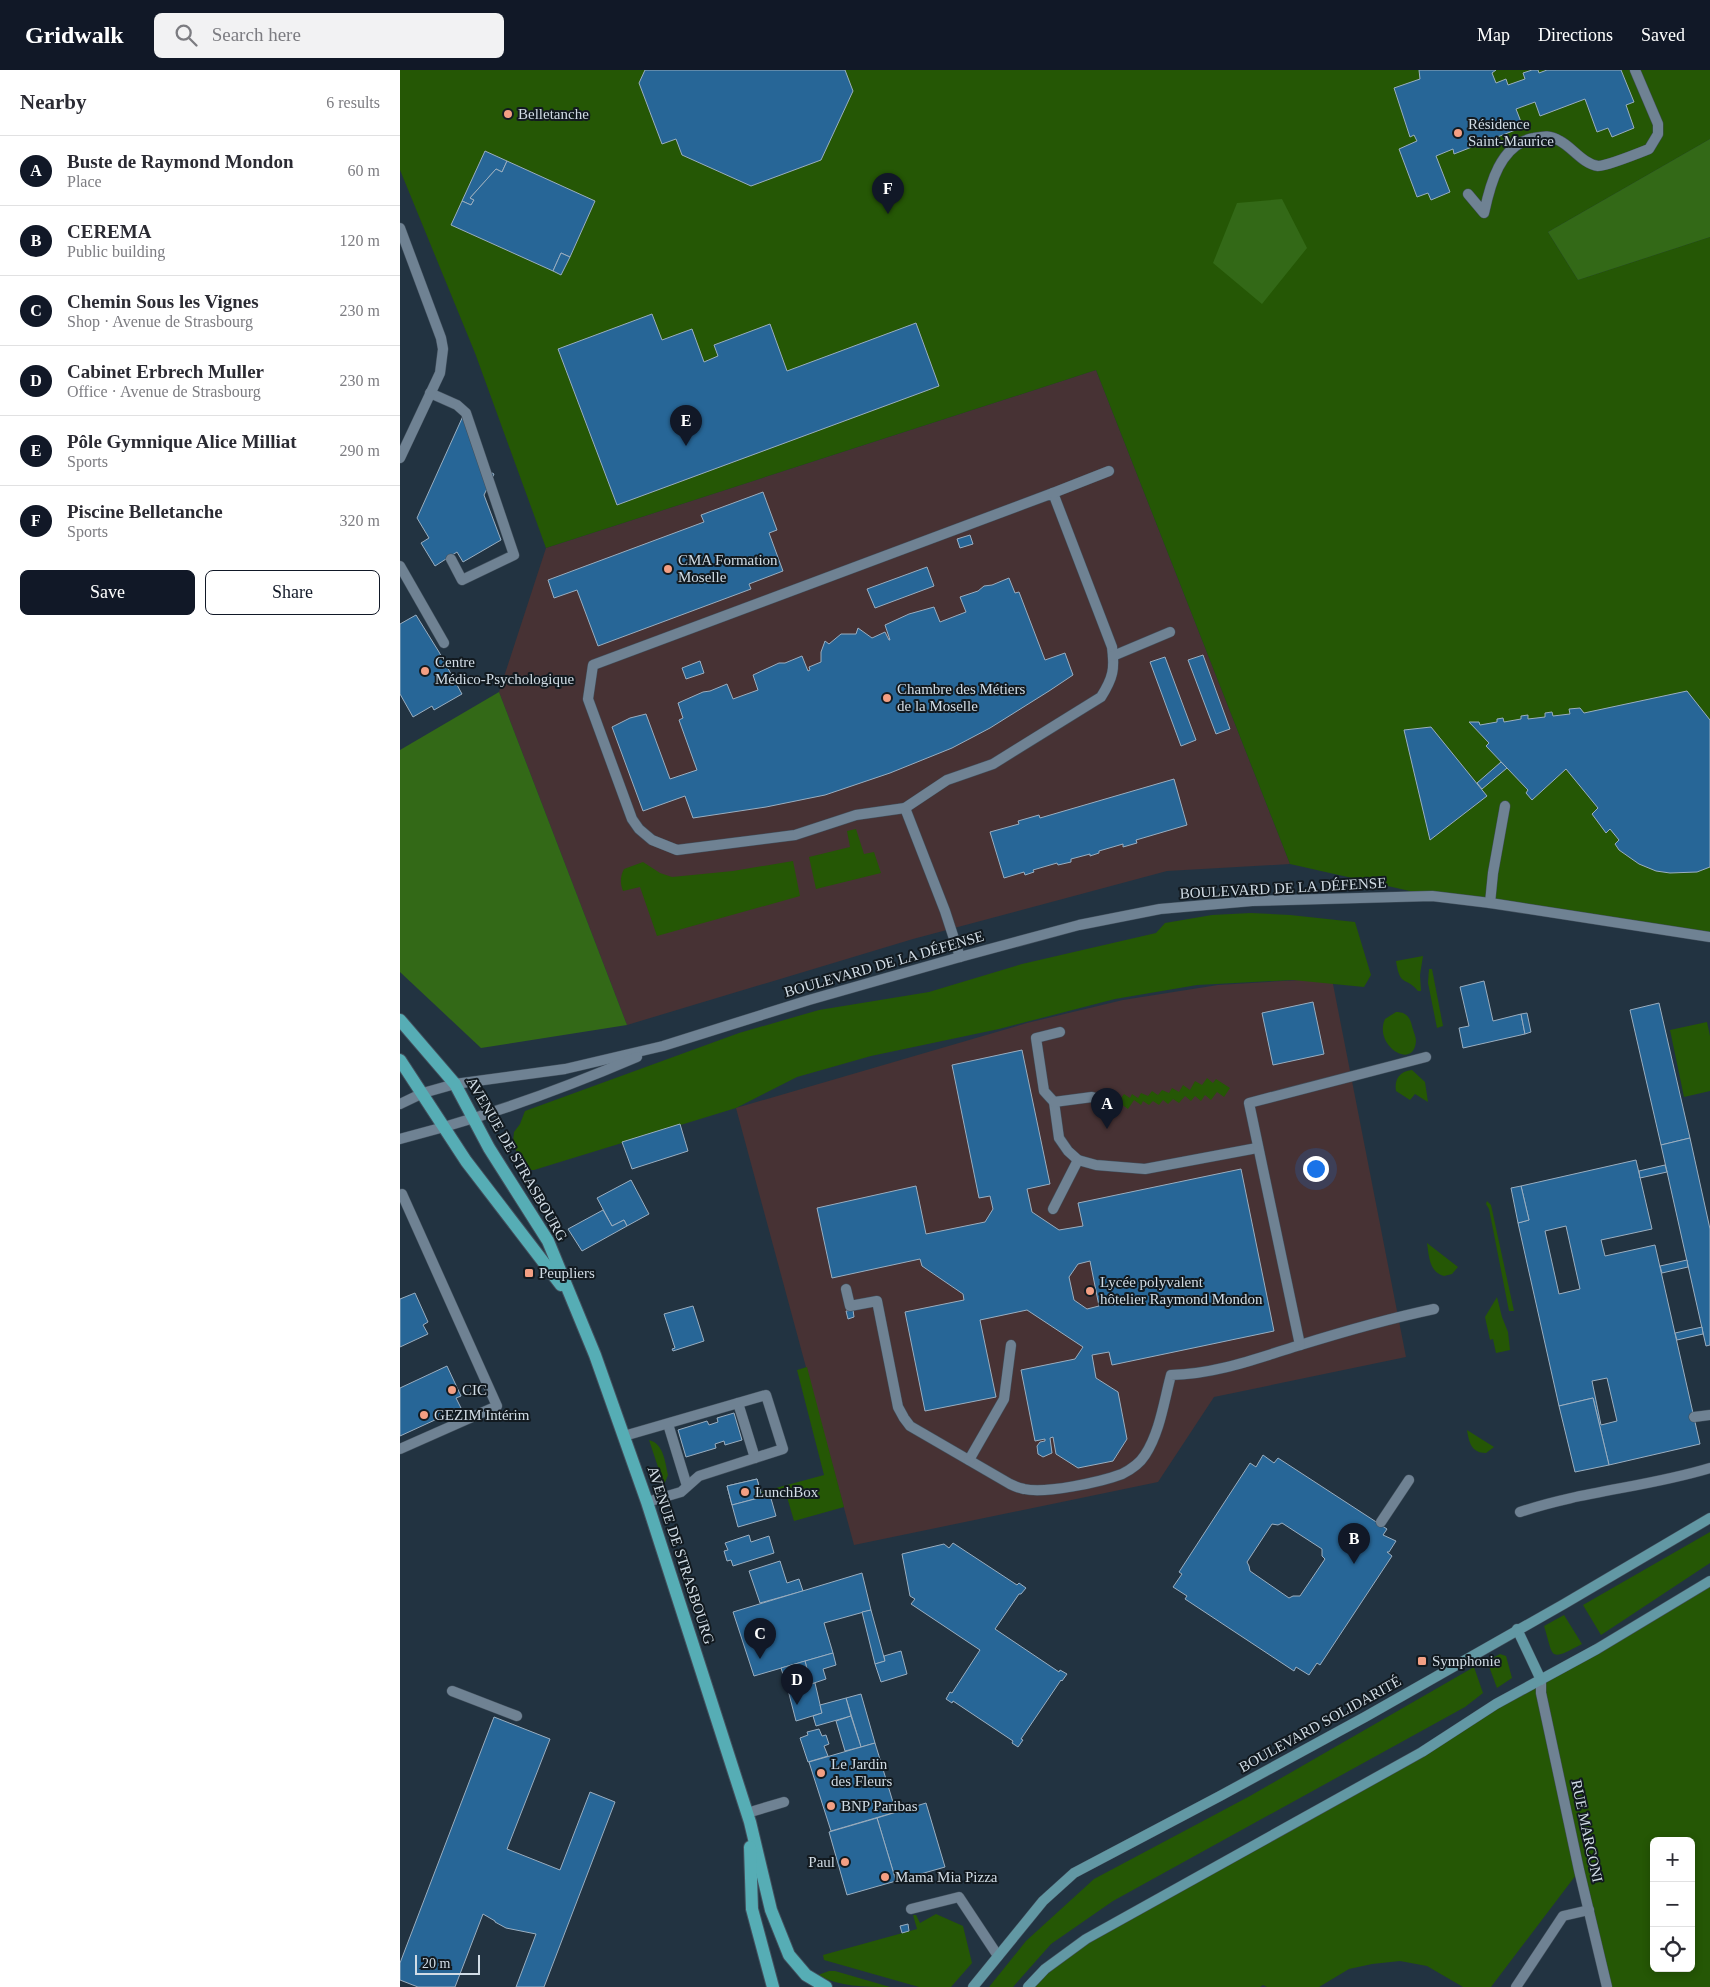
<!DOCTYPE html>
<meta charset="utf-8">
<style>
body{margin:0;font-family:Georgia,serif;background:#f2f2f3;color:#2b2b33}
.controls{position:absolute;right:15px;bottom:15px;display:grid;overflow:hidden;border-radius:8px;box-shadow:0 2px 8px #0003}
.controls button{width:45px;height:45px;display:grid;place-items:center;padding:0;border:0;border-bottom:1px solid #e1e1e2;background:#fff;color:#2b2b33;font:25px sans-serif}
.scale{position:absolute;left:15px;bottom:12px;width:65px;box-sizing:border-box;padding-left:5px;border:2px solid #d1dce5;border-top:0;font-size:14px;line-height:18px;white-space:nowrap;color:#d1dce5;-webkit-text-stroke:4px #121a20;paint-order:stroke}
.you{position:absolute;left:915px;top:1098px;width:18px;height:18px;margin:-12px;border:4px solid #fff;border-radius:50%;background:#1a73e8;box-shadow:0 0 0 8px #1a73e833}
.badge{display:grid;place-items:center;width:32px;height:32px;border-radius:50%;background:#111827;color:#fff;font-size:16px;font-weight:700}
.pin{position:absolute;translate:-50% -41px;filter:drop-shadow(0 1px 2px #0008)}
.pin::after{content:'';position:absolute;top:26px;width:18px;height:15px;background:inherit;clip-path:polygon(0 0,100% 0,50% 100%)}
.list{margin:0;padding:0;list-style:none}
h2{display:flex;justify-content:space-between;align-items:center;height:65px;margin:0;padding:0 20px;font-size:21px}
h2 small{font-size:16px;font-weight:400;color:#7c7c81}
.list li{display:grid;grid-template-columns:32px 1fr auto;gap:15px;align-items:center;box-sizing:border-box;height:70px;padding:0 20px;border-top:1px solid #e1e1e2}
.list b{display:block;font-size:19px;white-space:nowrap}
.list p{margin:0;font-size:16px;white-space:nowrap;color:#7c7c81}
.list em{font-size:16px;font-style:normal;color:#7c7c81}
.actions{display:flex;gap:10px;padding:15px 20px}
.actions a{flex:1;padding:11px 0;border:1px solid #111827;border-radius:8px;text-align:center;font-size:18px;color:#111827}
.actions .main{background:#111827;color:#fff}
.icon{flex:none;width:28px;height:28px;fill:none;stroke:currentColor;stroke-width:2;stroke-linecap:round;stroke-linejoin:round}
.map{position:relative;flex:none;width:1310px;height:1917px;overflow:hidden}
header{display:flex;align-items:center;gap:30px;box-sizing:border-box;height:70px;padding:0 25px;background:#111827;color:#fff}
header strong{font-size:24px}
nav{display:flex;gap:28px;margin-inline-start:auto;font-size:18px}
.search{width:350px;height:45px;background:#f2f2f3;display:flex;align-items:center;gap:12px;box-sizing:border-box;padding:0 18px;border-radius:8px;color:#7c7c81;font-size:19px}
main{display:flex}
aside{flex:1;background:#fff}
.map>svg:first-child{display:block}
</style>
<header>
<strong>Gridwalk</strong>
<div class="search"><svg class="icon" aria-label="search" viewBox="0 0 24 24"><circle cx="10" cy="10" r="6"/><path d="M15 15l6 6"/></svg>Search here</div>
<nav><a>Map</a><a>Directions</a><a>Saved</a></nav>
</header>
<main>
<aside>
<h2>Nearby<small>6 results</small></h2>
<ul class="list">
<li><span class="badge">A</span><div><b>Buste de Raymond Mondon</b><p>Place</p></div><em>60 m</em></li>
<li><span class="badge">B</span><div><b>CEREMA</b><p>Public building</p></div><em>120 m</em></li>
<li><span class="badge">C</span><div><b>Chemin Sous les Vignes</b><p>Shop · Avenue de Strasbourg</p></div><em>230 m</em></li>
<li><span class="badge">D</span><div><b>Cabinet Erbrech Muller</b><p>Office · Avenue de Strasbourg</p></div><em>230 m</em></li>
<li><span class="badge">E</span><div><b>Pôle Gymnique Alice Milliat</b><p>Sports</p></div><em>290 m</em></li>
<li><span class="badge">F</span><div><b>Piscine Belletanche</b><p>Sports</p></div><em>320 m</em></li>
</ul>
<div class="actions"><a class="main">Save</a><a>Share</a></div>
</aside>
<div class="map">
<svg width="1310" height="1917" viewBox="0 0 1310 1917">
<rect width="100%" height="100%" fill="#223341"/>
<g fill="#473234">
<path d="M696,300l194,494 -123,7 -254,68 -286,86 -128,-333 47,-144z"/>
<path d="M916,909h16l74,378 -192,40 -56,85 -304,63 -118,-437 291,-85 96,-23 95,-15z"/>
</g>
<g fill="#255705" fill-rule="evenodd">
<path d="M0,0h1310v69l-162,93 30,48 132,-43v700l-278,-41 -142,-32 -194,-494 -550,178 -71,-195 -75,-183z"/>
<path d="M456,759l8,25 10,-2 7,21 -65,16 -7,-32 41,-10 -3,-16z"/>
<path d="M393,791l7,35 -143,40 -17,-49 -17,4c-3,-8 -3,-14 1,-22l19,-7 17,11 12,4 61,-6z"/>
<path d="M851,843l39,2 65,7 16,53 -7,12 -71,-7 -96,5 -82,14 -116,30 -128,27 -74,21 -61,31 -202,62h-7l-10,-16 -4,-13 1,-9 6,-8 5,-13 214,-78 80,-23 110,-18 93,-28 134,-31 9,-10 47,-8z"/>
<path d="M1023,886l-3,19 1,16h-3c-12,-15 -18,-3 -22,-30z"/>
<path d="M1029,899h3l11,57 -6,2 -9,-45z"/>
<path d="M996,942c10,0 14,5 16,14 1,4 4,11 4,15 -2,30 -43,5 -31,-22z"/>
<path d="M1307,952l3,14v55l-26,6 -14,-67z"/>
<path d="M1012,1000l13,12 3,20 -13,-8 -5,6 -14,-9c-2,-12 4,-20 16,-21z"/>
<path d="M807,1008l6,5 3,-4 14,9 -6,9 -7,-5 -6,8 -6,-5 -4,6 -6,-5 -4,5 -6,-5 -6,7 -6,-4 -5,5 -5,-4 -4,5 -6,-4 -4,4 -6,-4 -2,4 -7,-5 -6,9 -7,-5v-6l3,-4 6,4 2,-4 6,4 3,-5 7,3 4,-5 6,4 4,-5 7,3 3,-5 7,4 4,-7 7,5 5,-9 7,4z"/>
<path d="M1087,1131l4,4 23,106h-5l-20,-102 -3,-5z"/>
<path d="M1027,1173l31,24 -6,7 -8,2c-15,-4 -15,-20 -17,-33z"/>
<path d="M1097,1227l5,20 6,15 2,18 -14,3 -3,-14 -3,1 -5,-23z"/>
<path d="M407,1297l37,140 -50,14 -9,-31 -23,7 -1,-5 63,-17 -27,-105z"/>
<path d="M1067,1360l27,17 -8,6c-15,0 -17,-11 -19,-23z"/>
<path d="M249,1370c15,4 16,22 19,35l-4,10z"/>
<path d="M1310,1462v31l-109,72 -18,-30z"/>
<path d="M1310,1511v406h-103l-28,-116 -88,116h-28l-36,-21 -27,-5 -28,3 -23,5 -30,18h-52l-4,-2 -3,2h-232l58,-48 167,-92zM1254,1771h37v127h-37z"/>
<path d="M1164,1545l18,29c-34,18 -28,14 -38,-18z"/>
<path d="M1100,1584l6,2 6,22 -15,10 -10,-27z"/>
<path d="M1074,1597l9,26 -18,14 -352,194 -62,43 -38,43h-24l37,-46 68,-62 156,-83z"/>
<path d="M536,1844l27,12 9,37 -21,24h-32l-95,-27 -1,-5 94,-26 -4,-14h3l4,8z"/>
<path d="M429,1901h6l55,16c-26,0 -50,0 -72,-12z"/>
</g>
<g fill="#336917">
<path d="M1310,69v98l-132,43 -30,-48z"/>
<path d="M882,129l25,49 -45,56 -49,-41 24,-60z"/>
<path d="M99,622l128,333 -146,23 -81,-76v-222z"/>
</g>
<g fill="#276697" stroke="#9aaec0" fill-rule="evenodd">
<path d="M245,0h200l8,21 -32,69 -70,26 -69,-31 -6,-16 -14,5 -23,-61z"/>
<path d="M1019,0h77l-4,3 4,10 10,-4 2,6 17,-6 -2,-6 9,-3h6l1,3 8,-3h74l13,32 -8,3 8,23 -22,9 -4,-9 -11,4 -12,-33 -45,17 -5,-14 -19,7 7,18 -69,27 -1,-5 -17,7 14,36 -19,8 -3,-7 -11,4 -18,-48 18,-8 -3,-6 -4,2 -16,-49 26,-9z"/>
<path d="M85,81l22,10 -5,11 -6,-3 -26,29 4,2 -3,5 -9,-4z"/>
<path d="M107,91l88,40 -25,56 -9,-4 -8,18 -102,-46 11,-24 9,4 3,-5 -4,-2 26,-29 6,3z"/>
<path d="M161,183l9,4 -9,18 -8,-4z"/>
<path d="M252,244l10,26 30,-11 12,33 14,-6 -4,-11 56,-21 17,47 129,-48 23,63 -322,119 -59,-156z"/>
<path d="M63,346l20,52 11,6 -10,21 17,45 -38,22 -6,-10 -22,14 -14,-23 8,-5 -12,-20z"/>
<path d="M363,422l14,38 -8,3 14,38 -34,13 2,5 -153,57 -21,-56 -23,8 -6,-18 156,-58 -3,-7z"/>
<path d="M570,465l3,9 -13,4 -3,-9z"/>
<path d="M527,497l7,19 -59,22 -8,-19z"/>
<path d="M609,508l6,15 4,-1 26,68 20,-7 8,22 -24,16 -59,37 -38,20 -62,25 -65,22 -59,12 -73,11 -8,-22 -42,15 -31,-84 18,-9 16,-4 24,65 27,-9 -18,-50 4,-2 -5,-15 25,-11 7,-1 17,-7 6,15 25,-9 -5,-15 26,-12h6l17,-7 6,15 2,-1 -1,-3 12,-5v-10l4,-11 4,3 12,-10h15l2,-6 14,10 13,-6 4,8h1l-5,-15 24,-11 25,-7 6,15 26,-10 -6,-15 18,-6 6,-5 8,-1z"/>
<path d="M16,545l23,37 23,42 -28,16 -2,-4 -19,11 -13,-23v-70z"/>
<path d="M803,585l27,74 -14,5 -28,-74z"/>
<path d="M765,587l31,83 -15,6 -31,-84z"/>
<path d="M300,591l4,12 -18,6 -4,-11z"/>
<path d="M1287,621l23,29v147l-13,5 -27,1 -14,-2 -17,-7 -20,-14 -4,-6 4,-4 -9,-11 -4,4 -14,-19 6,-6 -32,-39 -34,31 -6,-7 2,-3 -42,-44 3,-3 -20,-21h10l1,3 17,-3v-3l6,-1 1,4 17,-3v-3l7,-1v4l17,-2v-4l7,-1 1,4 17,-2 -1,-5 11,-1 4,5z"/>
<path d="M1031,657l56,69 -57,44 -26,-110z"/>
<path d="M1101,692l6,6 -25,21 -5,-6z"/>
<path d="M774,709l13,46 -51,15 1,3 -14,4v-3l-24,7v2l-9,3v-2l-19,5v3l-13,3 -1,-2 -24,7 1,2 -9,3 -1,-3 -20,6 -14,-46 29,-8 -1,-3 21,-6 1,3z"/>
<path d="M1084,911l9,40 28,-7 4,20 -62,14 -4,-20 10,-2 -9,-39z"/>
<path d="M913,932l11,52 -51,11 -11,-52z"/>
<path d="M1259,933l31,135 -29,7 -31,-135z"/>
<path d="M1127,943l4,19 -6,2 -4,-20z"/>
<path d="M622,980l28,134 -23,5 5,23 27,18 24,-4 -5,-23 163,-34 33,162 -162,34 -3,-13 -17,3 4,23 22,14 9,47 -14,22 -35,7 -22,-14 -3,-17 -3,1 2,15 -9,4 -5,-3 -1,-8 3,-4 5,-1v-2l-10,2 -14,-71 54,-11 8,-12 -56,-37 -47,10 16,77 -71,14 -20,-99 59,-12 -1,-6 -41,-28 -2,-7 -88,19 -15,-70 99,-22 10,48 59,-12 8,-13 -3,-13 -11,2 -27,-133zM690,1191l9,45 -12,3 -13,-9 -5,-23 9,-13z"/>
<path d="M280,1054l8,27 -56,18 -10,-27z"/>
<path d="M1290,1068l20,91v116l-4,1 -45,-201z"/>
<path d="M1236,1090l16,69 -51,11 4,16 50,-11 45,199 -91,21 -16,-67 -34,8 -41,-183 11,-3 -8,-34zM1166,1156l14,63 -21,5 -14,-63zM1207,1308l10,43 -16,4 -9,-44z"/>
<path d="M1265,1095l2,7 -27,6 -1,-7z"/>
<path d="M231,1110l18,34 -22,12 -3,-6 -12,6 -15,-28z"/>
<path d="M1121,1116l8,34 -11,3 -7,-35z"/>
<path d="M203,1140l9,16 12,-6 3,6 -45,25 -14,-22z"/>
<path d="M1287,1190l1,7 -26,6 -2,-7z"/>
<path d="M15,1223l13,29 -5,3 5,9 -28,13v-48z"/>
<path d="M293,1236l11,35 -31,10 -1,-2 3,-1 -11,-34z"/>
<path d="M453,1240l1,7 -6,2 -2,-8z"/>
<path d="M1302,1257l1,7 -26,6 -2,-7z"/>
<path d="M47,1296l14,30 -5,2 5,10 -61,28v-48z"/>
<path d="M1193,1328l16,67 -34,7 -16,-66z"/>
<path d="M334,1343l8,27 -17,5 -1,-4 -9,3 1,4 -30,9 -8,-27 29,-9 2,4 9,-3 -1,-4z"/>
<path d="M863,1385l11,8 4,-5 109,71 -4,6 13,6 -7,11h-2l5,4 -72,109 -3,-2 -8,12 -13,-8 -2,4 -109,-72 2,-3 -14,-9 9,-13 -3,-2 71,-109 6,4zM882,1453l40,26v7l3,3 -25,37h-7l-4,2 -39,-27 -1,-5 -2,-4 25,-38 6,1z"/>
<path d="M357,1409l5,18 -30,8 -5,-19z"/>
<path d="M357,1409l5,18 -30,8 -5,-19z"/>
<path d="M370,1425l6,21 -38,11 -6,-22z"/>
<path d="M349,1465l2,7 18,-6 5,17 -41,13 -2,-6 -4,1 -3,-10 4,-1 -3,-7z"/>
<path d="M553,1473l64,42 2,-2 7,5 -5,6h-2l-24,35 64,43 1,-2 7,4 -5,7 -1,-1 -40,59 2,1 -5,7 -6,-4 1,-2 -60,-40 -1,2 -6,-4 4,-7 2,1 28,-43 -69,-46 4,-5 -5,-3 -8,-42 42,-10 5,4z"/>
<path d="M380,1491l7,22 12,-4 4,12 -43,12 -11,-32z"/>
<path d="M462,1503l9,37 -47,13 9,30 -79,23 -21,-64z"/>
<path d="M471,1540l14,51 -10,3 -13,-52z"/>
<path d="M501,1581l6,23 -26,8 -6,-18 10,-3 -1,-5z"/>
<path d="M433,1583l3,12 -13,4 3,10 -18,6 -3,-11 3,-1 -3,-12z"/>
<path d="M405,1591l3,12 -3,1 3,11 -20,5 -7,-22z"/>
<path d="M415,1613l7,30 -26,8 -8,-31z"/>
<path d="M461,1624l14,49 -14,4 -15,-49z"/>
<path d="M446,1628l5,18 -35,10 -3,-10 9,-3 -2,-8z"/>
<path d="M451,1646l10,31 -16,4 -9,-30z"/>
<path d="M94,1647l56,22 -43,110 53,21 30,-78 25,10 -71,185h-28l20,-53 -30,-6 -11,-6v-1l-12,-7 -28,73h-37l-18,-7v-17z"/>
<path d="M419,1659l3,7 4,-1 3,9 -5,2 4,10 -20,6 -8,-24 8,-3 -1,-3z"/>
<path d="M475,1673l21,69 -65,19 -22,-69z"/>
<path d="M526,1733l19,64 -49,14 -19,-63z"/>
<path d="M477,1748l19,63 -49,14 -18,-63z"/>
<path d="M508,1854l1,7 -7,2 -2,-7z"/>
</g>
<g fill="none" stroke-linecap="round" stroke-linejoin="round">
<defs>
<g id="service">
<path d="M1068,124l16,19c6,-28 16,-69 50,-75 10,-2 16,-3 26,3 12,6 23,23 38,25 8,0 41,-13 51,-17l9,-15v-10l-23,-54"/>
<path d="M30,323l27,12 9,8 48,142 -52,25 -11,-21"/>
<path d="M653,423l59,154c3,22 1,31 -11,50l-108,67 -46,16 -42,28 -49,7 -61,20 -118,15 -25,-10 -13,-11 -7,-10 -44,-120 5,-34z"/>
<path d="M653,423l56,-22"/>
<path d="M0,496l44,77"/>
<path d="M713,586l57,-24"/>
<path d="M505,738l40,103 15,46"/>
<path d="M1090,833l3,-30 12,-67"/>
<path d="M660,962l-24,6 8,53 10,11 5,36 9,13 10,9 18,5 49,4 112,-21"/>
<path d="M654,1032l38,-5 18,5"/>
<path d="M0,1125l2,-1 95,212 -97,43"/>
<path d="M653,1139l25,-49"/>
<path d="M446,1219l4,17 27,-5 21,106 6,11 6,8 100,58c4,2 9,4 14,5 21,5 77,-7 98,-15 8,-4 18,-11 23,-19 15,-23 19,-54 26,-80 44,-1 84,-16 126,-29 45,-14 90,-27 137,-37"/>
<path d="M900,1275l-51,-242 177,-46"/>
<path d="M338,1333l17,55"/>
<path d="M1294,1347l16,-2"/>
<path d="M268,1354l19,62"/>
<path d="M224,1366l142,-41 17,54 -84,27 -18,16 -34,10"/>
<path d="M569,1390l35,-61 7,-54"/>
<path d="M1120,1442c62,-21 128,-25 190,-44"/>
<path d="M981,1452l28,-42"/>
<path d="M52,1621l65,25"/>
<path d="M347,1743l37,-11"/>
<path d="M511,1839l48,-12 39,59"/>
<path d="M1116,1917l47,-71 26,-6"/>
</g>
<g id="minor">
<path d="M0,158l41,110 2,11 -3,24 -40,85"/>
<path d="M0,1034l23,-11"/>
<path d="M0,1069l44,-12"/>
</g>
<g id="tertiary">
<path d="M23,1023l32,-9 110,-15 98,-23 146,-46 151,-43 119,-32 81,-16 92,-8 180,-5 58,7 220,34"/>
<path d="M44,1057c66,-19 130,-43 193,-70"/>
<path d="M1141,1610v13l38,177 28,117"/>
</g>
<g id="secondary">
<path d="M1117,1559l24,51"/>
<path d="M573,1917l70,-86 31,-28 146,-77 145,-79 199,-113 146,-86"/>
<path d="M628,1917l17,-18 41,-30 336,-187 74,-48 101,-55 113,-68"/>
</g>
<g id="primary">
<path d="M0,950l55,64 34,64 59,93 47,114 52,147 103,320 21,88 18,45 17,20 20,12"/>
<path d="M0,990l66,101 95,124"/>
<path d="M350,1777l2,62 21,78"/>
</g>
</defs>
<use href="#service" stroke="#42505d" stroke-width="11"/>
<use href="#minor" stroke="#42505d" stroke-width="11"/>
<use href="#tertiary" stroke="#42505d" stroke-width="11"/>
<use href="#secondary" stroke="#42505d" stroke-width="11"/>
<use href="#primary" stroke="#42505d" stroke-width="14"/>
<use href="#service" stroke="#6f8293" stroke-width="10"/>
<use href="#minor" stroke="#6f8293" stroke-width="10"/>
<use href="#tertiary" stroke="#6f8293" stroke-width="10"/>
<use href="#secondary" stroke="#6298a4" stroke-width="10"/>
<use href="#primary" stroke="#56adb5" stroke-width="12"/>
</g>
<g fill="#f39f83" stroke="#121a20" stroke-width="2">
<circle cx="108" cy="44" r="5"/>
<circle cx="1058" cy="63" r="5"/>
<circle cx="268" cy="499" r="5"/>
<circle cx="25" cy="601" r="5"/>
<circle cx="487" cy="628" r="5"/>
<rect x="124" y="1198" width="10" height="10" rx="2.5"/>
<circle cx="690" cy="1221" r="5"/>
<circle cx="52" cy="1320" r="5"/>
<circle cx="24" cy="1345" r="5"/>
<circle cx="345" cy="1422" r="5"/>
<rect x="1017" y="1586" width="10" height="10" rx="2.5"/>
<circle cx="421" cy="1703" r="5"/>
<circle cx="431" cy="1736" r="5"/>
<circle cx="445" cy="1792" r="5"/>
<circle cx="485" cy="1807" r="5"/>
</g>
<g text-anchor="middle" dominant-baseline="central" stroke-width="4" stroke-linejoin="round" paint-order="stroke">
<g font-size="15" fill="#d1dce5" stroke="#121a20" text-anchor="start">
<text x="118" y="44">Belletanche</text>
<text x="1068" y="54">Résidence<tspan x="1068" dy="17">Saint-Maurice</tspan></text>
<text x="278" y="490">CMA Formation<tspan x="278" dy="17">Moselle</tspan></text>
<text x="35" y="592">Centre<tspan x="35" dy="17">Médico-Psychologique</tspan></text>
<text x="497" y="619">Chambre des Métiers<tspan x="497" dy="17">de la Moselle</tspan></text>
<text x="139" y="1203">Peupliers</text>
<text x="700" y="1212">Lycée polyvalent<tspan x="700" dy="17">hôtelier Raymond Mondon</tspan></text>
<text x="62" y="1320">CIC</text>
<text x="34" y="1345">GEZIM Intérim</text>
<text x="355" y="1422">LunchBox</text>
<text x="1032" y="1591">Symphonie</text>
<text x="431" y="1694">Le Jardin<tspan x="431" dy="17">des Fleurs</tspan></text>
<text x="441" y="1736">BNP Paribas</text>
<text x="435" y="1792" text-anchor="end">Paul</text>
<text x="495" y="1807">Mama Mia Pizza</text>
</g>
<g font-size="15" fill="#d1dce5" stroke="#121a20">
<text transform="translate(883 818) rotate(-3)">BOULEVARD DE LA DÉFENSE</text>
<text transform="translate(484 894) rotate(-16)">BOULEVARD DE LA DÉFENSE</text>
<text transform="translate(117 1089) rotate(60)">AVENUE DE STRASBOURG</text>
<text transform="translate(281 1485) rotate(72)">AVENUE DE STRASBOURG</text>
<text transform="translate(920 1654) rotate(-29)">BOULEVARD SOLIDARITÉ</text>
<text transform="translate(1187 1761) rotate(78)">RUE MARCONI</text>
</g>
</g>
</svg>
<div class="controls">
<button>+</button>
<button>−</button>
<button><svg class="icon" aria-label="locate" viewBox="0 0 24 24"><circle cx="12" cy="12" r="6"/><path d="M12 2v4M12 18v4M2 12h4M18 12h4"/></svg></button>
</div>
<div class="scale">20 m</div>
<div class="you"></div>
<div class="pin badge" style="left:707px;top:1059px">A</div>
<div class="pin badge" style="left:954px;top:1494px">B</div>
<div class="pin badge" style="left:360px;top:1589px">C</div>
<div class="pin badge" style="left:397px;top:1635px">D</div>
<div class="pin badge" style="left:286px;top:376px">E</div>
<div class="pin badge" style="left:488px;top:144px">F</div>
</div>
</main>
